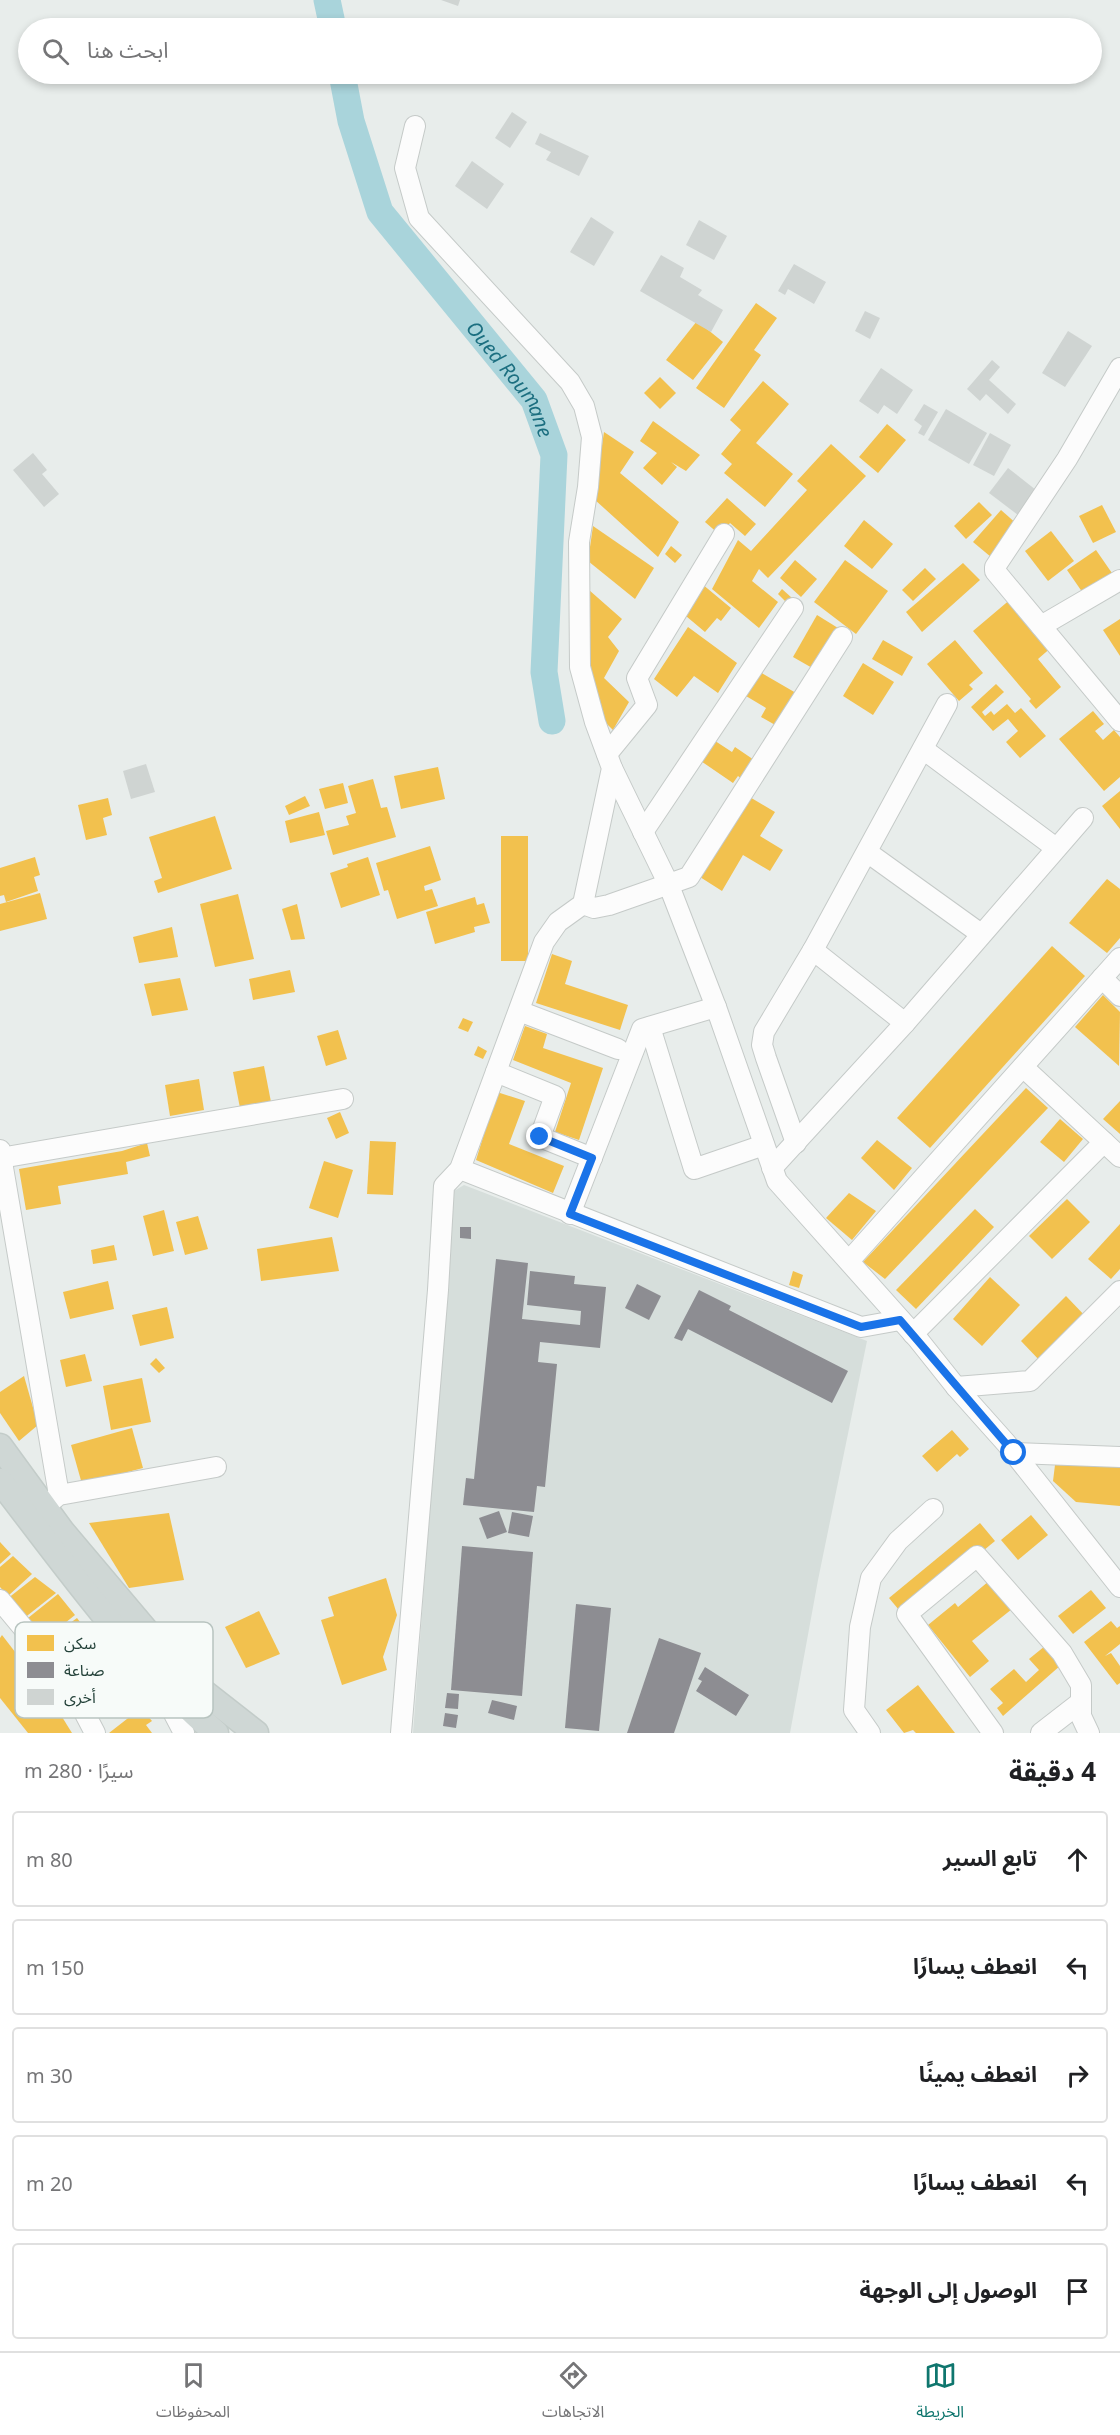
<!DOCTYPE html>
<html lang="ar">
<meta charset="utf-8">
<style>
body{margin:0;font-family:"Noto Sans","Noto Sans Arabic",sans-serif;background:#f6f6f6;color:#202124;direction:rtl}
.stop{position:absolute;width:18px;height:18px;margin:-14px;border:4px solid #1a73e8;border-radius:50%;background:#fff}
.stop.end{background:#1a73e8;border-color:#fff;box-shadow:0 2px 6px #0008}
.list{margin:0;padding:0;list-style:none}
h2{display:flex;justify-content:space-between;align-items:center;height:78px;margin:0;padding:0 24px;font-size:26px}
h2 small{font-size:20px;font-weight:400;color:#757577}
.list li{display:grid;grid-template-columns:39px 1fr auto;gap:18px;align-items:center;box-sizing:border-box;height:96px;margin:0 12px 12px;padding:0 12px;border:2px solid #e0e0e0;border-radius:6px}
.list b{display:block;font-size:22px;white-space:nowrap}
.list em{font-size:20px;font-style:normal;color:#757577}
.icon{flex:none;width:33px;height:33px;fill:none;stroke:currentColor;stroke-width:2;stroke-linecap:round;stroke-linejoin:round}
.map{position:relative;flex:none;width:1120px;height:1733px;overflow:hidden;direction:ltr}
.search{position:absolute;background:#fff;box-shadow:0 3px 9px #0003;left:18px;right:18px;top:18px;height:66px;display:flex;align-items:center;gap:15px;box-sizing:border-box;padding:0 21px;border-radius:33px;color:#757577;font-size:22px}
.sheet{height:618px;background:#fff}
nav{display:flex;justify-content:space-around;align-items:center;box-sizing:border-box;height:84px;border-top:2px solid #e0e0e0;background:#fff;font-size:16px;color:#757577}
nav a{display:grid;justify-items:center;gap:3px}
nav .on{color:#0f766e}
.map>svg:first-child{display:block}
</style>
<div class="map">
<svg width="1120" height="1733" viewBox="0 0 1120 1733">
<rect width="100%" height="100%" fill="#e8edeb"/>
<path fill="#d6dedb" d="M464,1185l403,156 -49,239 -28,153h-377l41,-542z"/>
<g fill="#f2c14e">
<path d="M756,303l21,15 -23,32 7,5 -37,53 -28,-20z"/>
<path d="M697,321l26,21 -30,38 -27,-20z"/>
<path d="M660,377l16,16 -16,16 -16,-16z"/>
<path d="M763,381l26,23 -33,39 37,31 -28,33 -41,-34 8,-9 -11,-10 20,-24 -11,-10z"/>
<path d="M653,421l47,34 -14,16 -15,-9 6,5 -15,18 -19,-17 14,-15 -17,-12z"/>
<path d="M887,424l19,16 -28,33 -19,-16z"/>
<path d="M604,432l30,20 -14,21 59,49 -21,35 -64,-58z"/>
<path d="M831,444l35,32 -98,102 -9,-9 -7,12 26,21 -19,26 -47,-39 26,-49 13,11 56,-61 -10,-9z"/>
<path d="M727,498l29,26 -11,12 -15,-13 -10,12 -15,-13z"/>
<path d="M979,502l13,13 -26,24 -12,-13z"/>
<path d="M1102,505l14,27 -23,11 -14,-27z"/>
<path d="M1001,510l17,15 -27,32 -18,-15z"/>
<path d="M864,520l29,24 -21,25 -28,-23z"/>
<path d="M593,526l61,42 -19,31 -47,-38z"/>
<path d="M1051,531l23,30 -26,20 -23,-30z"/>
<path d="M671,546l11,9 -7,8 -10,-9z"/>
<path d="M1096,550l18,26 -29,20 -18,-26z"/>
<path d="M795,560l22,19 -16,18 -21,-19z"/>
<path d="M845,560l43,31 -32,43 -42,-32z"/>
<path d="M963,563l17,17 -58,52 -16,-20z"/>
<path d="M925,568l11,11 -23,22 -11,-11z"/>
<path d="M702,584l29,24 -10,13 -4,-3 -12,14 -25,-21z"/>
<path d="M782,589l10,9 -5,5 -9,-9z"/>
<path d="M589,590l33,29 -14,18 11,14 -15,27 25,24 -16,28 -12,-12 -11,-48z"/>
<path d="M1012,598l41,48 -15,13 23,28 -25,22 -7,-8 2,-2 -58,-68z"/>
<path d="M817,615l21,13 -24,41 -21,-12z"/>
<path d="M1120,619v37l-17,-26z"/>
<path d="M688,627l49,36 -19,30 -24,-17 -17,21 -23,-18z"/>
<path d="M883,640l30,17 -11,19 -30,-17z"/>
<path d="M955,640l28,33 -14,12 4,4 -14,12 -32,-37z"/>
<path d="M863,663l31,19 -21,33 -30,-19z"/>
<path d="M760,672l36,21 -19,33 -16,-9 5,-9 -20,-12z"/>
<path d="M996,684l8,8 -22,20 3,4 6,-5 3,4 13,-11 8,9 6,-5 25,28 -26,22 -14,-16 12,-11 -10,-12 -15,12 -22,-24z"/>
<path d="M1093,711l11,13 -9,7 8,9 11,-10 6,7v40l-16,14 -45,-52z"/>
<path d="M709,737l23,15 3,-5 22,15 -13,19 -6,-5 -5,7 -38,-26z"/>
<path d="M438,767l7,32 -44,10 -7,-33z"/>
<path d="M373,779l8,29 6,-1 9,30 -63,18 -7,-24 23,-6 -3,-9 10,-3 -8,-27z"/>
<path d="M343,783l5,20 -23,6 -6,-20z"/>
<path d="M1120,791v38l-18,-23z"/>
<path d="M305,796l5,10 -21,9 -4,-9z"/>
<path d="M748,796l27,16 -15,24 23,14 -13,21 -27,-16 -21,36 -22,-14z"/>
<path d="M108,798l4,17 -9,3 4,17 -21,5 -8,-35z"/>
<path d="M319,812l6,23 -35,8 -5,-22z"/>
<path d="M215,816l17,53 -74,24 -4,-12 8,-3 -13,-41z"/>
<rect x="501" y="836" width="27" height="125"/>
<path d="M430,846l11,34 -17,6 1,5 7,-2 6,17 -41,13 -9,-29 -4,1 -8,-28z"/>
<path d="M35,857l5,18 -6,2 4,14 -32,11 -2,-7 -4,1v-28z"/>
<path d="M368,857l12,38 -39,13 -11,-35 18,-6 -1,-3z"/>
<path d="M1107,879l13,10v49l-13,15 -38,-30z"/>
<path d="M40,893l7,26 -47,12v-27z"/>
<path d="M238,894l16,65 -39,8 -15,-63z"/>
<path d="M475,897l2,8 7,-2 6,20 -16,4 1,5 -40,12 -9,-32z"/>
<path d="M297,904l8,35 -14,1 -9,-31z"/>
<path d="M172,927l6,30 -39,6 -6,-26z"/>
<path d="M1052,946l33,30 -155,172 -33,-30z"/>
<path d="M552,954l20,7 -7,23 63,21 -8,25 -84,-27z"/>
<path d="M290,970l5,22 -42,8 -4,-21z"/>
<path d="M180,978l8,32 -36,6 -8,-32z"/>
<path d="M1103,995l17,17 -1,54 -44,-39z"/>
<path d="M463,1018l10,4 -5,10 -10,-4z"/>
<path d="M525,1026l22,8 -4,14 60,20 -24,72 -24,-8 16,-49 -58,-23z"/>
<path d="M338,1030l9,29 -21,7 -9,-30z"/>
<path d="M478,1046l9,5 -4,8 -9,-4z"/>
<path d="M264,1066l7,36 -31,6 -7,-36z"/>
<path d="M199,1079l5,31 -34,6 -5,-31z"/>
<path d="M1026,1088l22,20 -163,171 -22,-17z"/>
<path d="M497,1092l28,9 -16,43 55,22 -11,27 -77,-33z"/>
<path d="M1120,1101v33l-17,-15z"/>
<path d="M340,1112l9,21 -13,6 -9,-21z"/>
<path d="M1060,1119l23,20 -19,23 -24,-20z"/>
<path d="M877,1140l35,28 -18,22 -33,-32z"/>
<path d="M370,1141l26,1 -3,53 -26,-1z"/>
<path d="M147,1143l3,13 -24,6 2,12 -70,12 3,18 -35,6 -7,-41 103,-18z"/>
<path d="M324,1161l29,9 -15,48 -29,-10z"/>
<path d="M849,1193l27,18 -24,29 -26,-22z"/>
<path d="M1067,1199l23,23 -38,37 -23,-23z"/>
<path d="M975,1209l19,18 -78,82 -20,-19z"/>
<path d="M164,1210l10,41 -21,5 -10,-40z"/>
<path d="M198,1216l10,33 -23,6 -9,-33z"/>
<path d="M1120,1224v45l-9,10 -23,-20z"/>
<path d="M332,1237l7,34 -78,10 -4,-32z"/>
<path d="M114,1245l3,15 -24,4 -2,-14z"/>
<path d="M793,1271l10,4 -4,13 -10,-3z"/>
<path d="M990,1277l30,28 -38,41 -29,-27z"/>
<path d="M108,1281l6,28 -44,10 -7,-27z"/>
<path d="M1066,1296l22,23 -46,44 -21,-22z"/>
<path d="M167,1307l7,31 -34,8 -8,-31z"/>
<path d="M85,1354l7,27 -26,6 -6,-27z"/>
<path d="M156,1358l9,10 -6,5 -9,-9z"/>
<path d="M24,1376l14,49 -19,16 -19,-28v-21z"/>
<path d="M142,1378l9,44 -40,8 -8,-44z"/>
<path d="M132,1428l11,40 -61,16 -11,-39z"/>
<path d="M952,1430l17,19 -9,8 -3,-3 -20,18 -15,-16z"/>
<path d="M1055,1465l65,2v39l-44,-4 -23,-21z"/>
<path d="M169,1513l15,67 -55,8 -40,-65z"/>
<path d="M1031,1515l17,20 -30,25 -17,-20z"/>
<path d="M980,1523l15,18 -91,75 -15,-18z"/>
<path d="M0,1542l11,12 -11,10z"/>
<path d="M13,1556l19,18 -24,22 -8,-9v-20z"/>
<path d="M35,1577l21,16 -33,26 -16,-20z"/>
<path d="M386,1578l11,37 -14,42 4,13 -45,15 -21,-65 13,-4 -6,-19z"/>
<path d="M989,1581l23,28 -40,32 17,20 -19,16 -42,-52 27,-22 3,4z"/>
<path d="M1091,1590l15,18 -33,26 -15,-18z"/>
<path d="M58,1594l17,21 -35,28 -17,-21z"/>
<path d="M259,1611l21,43 -34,14 -21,-41z"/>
<path d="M77,1618l15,20 -33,25 -16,-20z"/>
<path d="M1111,1621l6,7 3,-2v18l-15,12 6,-3 9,13v17l-3,2 -33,-43z"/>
<path d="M2,1635l47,61 23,37h-44l-28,-35v-60z"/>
<path d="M1045,1646l16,19 -58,51 -6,-8 6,-5 -13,-14 24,-20 12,13 13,-12 -10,-11z"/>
<path d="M918,1685l37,48h-39l-3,-3 -9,3 -18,-23z"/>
<path d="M141,1708l11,13 -6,4 6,8h-43z"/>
</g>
<g fill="#8d8d92">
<path d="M460,1227h11v12l-11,-1z"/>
<path d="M496,1259l32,4 -6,56 58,6 1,-14 -54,-6 3,-34 45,5 -1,8 32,3 -6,61 -60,-6 -2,20 19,2 -12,123 -8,-1 -3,26 -71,-7 3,-27 8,1z"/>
<path d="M637,1284l24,12 -12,24 -24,-12z"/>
<path d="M699,1290l32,16 -2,4 119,61 -16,32 -144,-74 -6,12 -8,-3z"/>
<path d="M499,1511l8,21 -20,7 -8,-21z"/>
<path d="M512,1512l21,4 -4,21 -21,-4z"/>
<path d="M462,1546l71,6 -11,144 -71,-6z"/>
<path d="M576,1604l35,4 -12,123 -34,-3z"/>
<path d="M659,1638l42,15 -27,80h-47z"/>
<path d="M705,1667l44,28 -13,21 -40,-25 6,-10 -4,-2z"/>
<path d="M447,1693l12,1 -1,15 -13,-1z"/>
<path d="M492,1700l25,6 -3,14 -26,-7z"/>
<path d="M445,1713l13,2 -2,13 -13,-2z"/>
</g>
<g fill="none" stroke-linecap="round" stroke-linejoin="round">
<g stroke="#a9d4db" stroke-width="27">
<path d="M327,0l6,28"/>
<path id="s1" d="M342,74l9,47 29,91 154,188 20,55 -10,217 8,49"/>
</g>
</g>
<g fill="#cfd4d2">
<path d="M441,0h19l-2,6z"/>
<path d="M512,112l15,10 -17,26 -15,-10z"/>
<path d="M540,133l49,23 -10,20 -33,-16 5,-8 -16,-8z"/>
<path d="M472,161l32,23 -17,25 -32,-23z"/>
<path d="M591,217l23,15 -20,34 -24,-14z"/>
<path d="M699,220l28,16 -13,24 -28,-15z"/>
<path d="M661,255l23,13 -4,9 22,13 -4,5 25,15 -12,22 -71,-41z"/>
<path d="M794,264l32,18 -12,22 -26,-15 -3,6 -7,-4z"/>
<path d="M865,311l15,7 -10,21 -15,-8z"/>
<path d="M1068,331l24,15 -27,41 -23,-14z"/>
<path d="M992,360l8,7 -11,13 27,24 -8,10 -22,-20 -6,7 -13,-12z"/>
<path d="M881,368l32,22 -16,24 -13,-9 -6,9 -19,-13z"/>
<path d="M924,404l14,8 -14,24 -6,-3 4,-7 -8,-6z"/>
<path d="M946,409l41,24 -18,31 -41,-24z"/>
<path d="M990,433l21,12 -17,31 -21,-11z"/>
<path d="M33,453l14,17 -5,4 17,20 -15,13 -31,-37z"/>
<path d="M1008,468l28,22 -18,25 -29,-22z"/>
<path d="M146,764l9,28 -24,7 -8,-28z"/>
</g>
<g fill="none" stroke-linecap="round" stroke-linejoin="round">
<defs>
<g id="minor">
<path d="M1120,368l-53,91 -72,108v4l125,150"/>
<path d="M1041,626l79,-46"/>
<path d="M923,749l133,99"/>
<path d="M607,754l40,-49 -10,-27 87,-144"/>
<path d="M612,768l56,115 48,124 61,174 140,157 39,49 50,56 114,144"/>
<path d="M643,832l150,-224"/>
<path d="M867,852l114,82"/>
<path d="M583,904l11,4 15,-3 80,-28 153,-240"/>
<path d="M813,950l92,73"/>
<path d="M1102,978l18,18"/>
<path d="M519,1011l99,38"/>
<path d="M650,1027l44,142 70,-24"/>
<path d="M1023,1067l97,90"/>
<path d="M496,1072l59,24 -15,41 52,21"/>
<path d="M796,1143l-30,-85 -4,-13 2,-13 49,-82 134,-246"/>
<path d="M0,1150l59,345"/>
<path d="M1,1158l342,-59"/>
<path d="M772,1168l133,-145 178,-205"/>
<path d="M460,1169l401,158 39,-7"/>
<path d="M570,1214l72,-185 74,-22"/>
<path d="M849,1261l271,-303"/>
<path d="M913,1334l191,-192"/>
<path d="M956,1387l74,-6 90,-90"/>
<path d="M1014,1453l106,4"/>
<path d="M49,1503l10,-8 157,-28"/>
<path d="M0,1600l69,83 26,50"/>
<path d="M160,1687l24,46"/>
<path d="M401,1733l37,-443 6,-104 16,-17 84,-227 14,-20 25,-18 29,-136 -17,-46 -15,-55 -1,-125 9,-55 4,-50 -8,-31 -14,-24 -151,-164 -14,-50 10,-42"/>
<path d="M870,1733l-16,-23 6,-83 11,-49 27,-37 35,-32"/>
<path d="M993,1733l-86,-119 70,-58 85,97 19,32v31l8,17"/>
<path d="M1041,1733l40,-31"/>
</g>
<g id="major">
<path d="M0,1446l62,85 125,148 69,54"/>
<path d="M0,1481c67,87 132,179 216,252"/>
</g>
</defs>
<use href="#minor" stroke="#c5cac8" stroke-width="22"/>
<use href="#major" stroke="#c3ccc9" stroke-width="27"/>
<use href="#minor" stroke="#fcfcfc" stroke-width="20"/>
<use href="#major" stroke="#cfd7d5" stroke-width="24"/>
</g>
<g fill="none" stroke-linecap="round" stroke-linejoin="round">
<path stroke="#1a73e8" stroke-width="8" d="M540,1137l52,21 -22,56 291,113 39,-7 114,133"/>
</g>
<g text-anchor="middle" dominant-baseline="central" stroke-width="6" stroke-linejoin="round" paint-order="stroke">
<g font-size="20" font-style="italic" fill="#1c6f80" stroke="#f7fbf9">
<text stroke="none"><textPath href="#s1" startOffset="356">Oued Roumane</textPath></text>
</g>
</g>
<rect x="15" y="1622" width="198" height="96" rx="9" fill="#f7fbf9" stroke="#b8c4c0" stroke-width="1.5"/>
<rect x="27" y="1635" width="27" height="16" fill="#f2c14e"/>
<rect x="27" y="1662" width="27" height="16" fill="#8d8d92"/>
<rect x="27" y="1689" width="27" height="16" fill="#cfd4d2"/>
<g font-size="16" fill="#24423a">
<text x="64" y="1649">سكن</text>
<text x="64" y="1676">صناعة</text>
<text x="64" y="1703">أخرى</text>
</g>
</svg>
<div class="stop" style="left:1014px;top:1453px"></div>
<div class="stop end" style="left:540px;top:1137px"></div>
<div class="search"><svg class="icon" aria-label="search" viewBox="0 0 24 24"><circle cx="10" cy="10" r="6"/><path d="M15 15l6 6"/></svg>ابحث هنا</div>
</div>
<section class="sheet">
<h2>4 دقيقة<small>سيرًا · 280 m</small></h2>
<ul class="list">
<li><svg class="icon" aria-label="ahead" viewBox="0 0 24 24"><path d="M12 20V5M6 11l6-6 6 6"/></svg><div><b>تابع السير</b></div><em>80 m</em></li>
<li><svg class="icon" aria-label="left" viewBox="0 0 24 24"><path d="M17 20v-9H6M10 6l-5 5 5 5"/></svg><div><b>انعطف يسارًا</b></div><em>150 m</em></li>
<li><svg class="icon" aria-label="right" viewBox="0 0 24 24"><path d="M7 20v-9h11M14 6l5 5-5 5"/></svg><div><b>انعطف يمينًا</b></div><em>30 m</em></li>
<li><svg class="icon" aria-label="left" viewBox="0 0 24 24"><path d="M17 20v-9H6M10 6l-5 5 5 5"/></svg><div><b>انعطف يسارًا</b></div><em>20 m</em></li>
<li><svg class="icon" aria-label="arrive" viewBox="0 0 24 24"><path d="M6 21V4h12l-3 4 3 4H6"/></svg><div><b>الوصول إلى الوجهة</b></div></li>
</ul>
</section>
<nav>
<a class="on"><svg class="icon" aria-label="map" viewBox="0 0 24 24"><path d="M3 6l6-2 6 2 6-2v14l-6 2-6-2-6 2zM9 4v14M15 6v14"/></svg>الخريطة</a>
<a><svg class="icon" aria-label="directions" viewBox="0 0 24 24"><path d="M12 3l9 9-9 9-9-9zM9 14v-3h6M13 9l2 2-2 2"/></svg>الاتجاهات</a>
<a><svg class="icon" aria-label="saved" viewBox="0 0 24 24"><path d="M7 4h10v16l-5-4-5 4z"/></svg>المحفوظات</a>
</nav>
